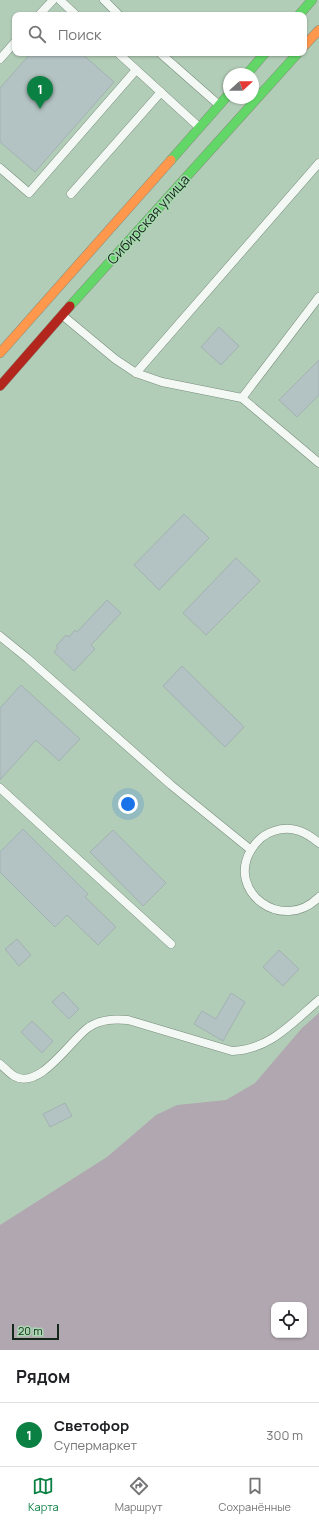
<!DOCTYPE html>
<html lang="ru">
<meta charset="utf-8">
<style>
body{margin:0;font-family:Manrope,sans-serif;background:#f2f2f2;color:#202124}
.controls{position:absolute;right:12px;bottom:12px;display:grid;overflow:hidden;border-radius:8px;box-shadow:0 1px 3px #0004}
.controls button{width:36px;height:36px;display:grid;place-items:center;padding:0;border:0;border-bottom:1px solid #e0e0e0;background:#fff;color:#202124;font:20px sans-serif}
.compass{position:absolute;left:223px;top:68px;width:36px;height:36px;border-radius:50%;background:#fff;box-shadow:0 1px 3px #0004;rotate:69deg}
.scale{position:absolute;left:12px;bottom:10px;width:47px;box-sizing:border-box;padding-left:4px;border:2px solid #142718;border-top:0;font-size:11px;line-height:14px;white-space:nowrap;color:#142718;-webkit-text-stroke:3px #a7d8b0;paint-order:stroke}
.you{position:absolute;left:128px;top:804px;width:14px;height:14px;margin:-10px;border:3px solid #fff;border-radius:50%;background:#1a73e8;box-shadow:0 0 0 6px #1a73e833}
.badge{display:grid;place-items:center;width:26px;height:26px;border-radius:50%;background:#0b8043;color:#fff;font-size:13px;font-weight:700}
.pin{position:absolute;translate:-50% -33px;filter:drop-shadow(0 1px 2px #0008)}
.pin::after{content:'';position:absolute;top:21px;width:14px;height:12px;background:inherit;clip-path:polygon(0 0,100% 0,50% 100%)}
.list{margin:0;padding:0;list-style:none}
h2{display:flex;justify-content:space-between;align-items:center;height:52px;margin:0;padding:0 16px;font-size:17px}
h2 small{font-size:13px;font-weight:400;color:#757577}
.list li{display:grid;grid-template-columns:26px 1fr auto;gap:12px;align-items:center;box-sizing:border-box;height:64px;padding:0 16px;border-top:1px solid #e0e0e0}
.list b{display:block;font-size:15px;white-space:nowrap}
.list p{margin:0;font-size:13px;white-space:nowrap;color:#757577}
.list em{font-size:13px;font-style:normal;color:#757577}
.icon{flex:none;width:22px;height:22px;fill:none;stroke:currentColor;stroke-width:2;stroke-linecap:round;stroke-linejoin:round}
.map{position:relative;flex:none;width:319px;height:1350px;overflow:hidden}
.search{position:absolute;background:#fff;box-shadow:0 1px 3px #0004;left:12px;right:12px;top:12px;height:44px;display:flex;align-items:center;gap:10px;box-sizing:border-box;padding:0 14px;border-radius:8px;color:#757577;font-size:15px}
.sheet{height:116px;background:#fff}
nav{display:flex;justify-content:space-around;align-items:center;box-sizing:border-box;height:56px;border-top:1px solid #e0e0e0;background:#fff;font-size:11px;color:#757577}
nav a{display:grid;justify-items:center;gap:2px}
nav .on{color:#0b8043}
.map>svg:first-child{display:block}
</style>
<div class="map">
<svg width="319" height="1350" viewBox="0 0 319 1350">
<rect width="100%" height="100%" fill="#b2cdb7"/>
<path fill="#b1a7b0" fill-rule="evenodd" d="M319,1013v337h-319v-125l107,-68 49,-42 21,-10 49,-5 29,-17 47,-55zM274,1305h30v30h-30z"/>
<g fill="#b3c2c2" stroke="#a3b2b2">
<path d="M31,53h50l33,29 -79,90 -35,-30v-54z"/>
<path d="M219,327l20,19 -18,19 -20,-18z"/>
<path d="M319,360v35l-22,22 -18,-17z"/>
<path d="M184,514l25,24 -50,52 -25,-25z"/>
<path d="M236,558l24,23 -54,54 -23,-22z"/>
<path d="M107,600l14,13 -30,32 4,4 -21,22 -20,-19 4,-4 -2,-2 10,-11 3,2 6,-7 2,2z"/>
<path d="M182,666l62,61 -19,20 -62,-61z"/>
<path d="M21,685l59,54 -21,22 -23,-21 -36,40v-72z"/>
<path d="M23,829l65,65 -3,3 31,30 -18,18 -31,-30 -12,12 -55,-55v-20z"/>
<path d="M113,830l53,53 -23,23 -53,-54z"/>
<path d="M17,939l14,16 -12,11 -14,-17z"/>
<path d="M279,950l20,19 -16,17 -20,-19z"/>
<path d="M63,992l16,17 -10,10 -17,-17z"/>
<path d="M231,993l14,9 -22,39 -29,-17 8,-13 14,8z"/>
<path d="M32,1021l21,20 -11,12 -21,-21z"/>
<path d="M65,1103l7,13 -22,11 -7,-13z"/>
</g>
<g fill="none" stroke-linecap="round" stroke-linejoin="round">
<defs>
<g id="lane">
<path d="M60,0l16,15"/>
<path d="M104,0l15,15"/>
<path d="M39,15l14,-15"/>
<path d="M118,53l81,74"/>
<path d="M160,53l59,52"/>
<path d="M0,59l15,-17"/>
<path d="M0,168l29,25 107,-123"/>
<path d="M71,194l90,-102"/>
<path d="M62,315l53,44 21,14 26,9 80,16 77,65"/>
<path d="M136,373l183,-210"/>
<path d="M242,398l77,-101"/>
<path d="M0,636l27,22 144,127 80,65"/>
<path d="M0,788l171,156"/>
<path d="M319,843c-13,-11 -27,-18 -45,-12 -10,3 -17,9 -23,19 -25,41 31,84 68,47"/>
<path d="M0,1064c4,3 9,9 14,12 26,15 57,-37 75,-49 13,-8 25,-8 39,-7l104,31c37,-1 60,-28 87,-51"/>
</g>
<g id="fast">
<path d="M299,15l13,-15"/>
<path d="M247,74l18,-21"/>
<path d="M171,160l58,-66"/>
<path d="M70,306l228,-253"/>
</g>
<g id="slow">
<path d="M304,46l15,-16"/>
<path d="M0,353l171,-193"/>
</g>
<path id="jam" d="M0,386l70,-80"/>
</defs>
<use href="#lane" stroke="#788d7c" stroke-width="9"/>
<use href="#fast" stroke="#858f7c" stroke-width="10"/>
<use href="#slow" stroke="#858f7c" stroke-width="10"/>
<use href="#jam" stroke="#858f7c" stroke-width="10"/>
<use href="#lane" stroke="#f3f8f4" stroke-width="8"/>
<use href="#fast" stroke="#63d668" stroke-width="9"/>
<use href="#slow" stroke="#ff974d" stroke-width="9"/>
<use href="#jam" stroke="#b3261e" stroke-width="9"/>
</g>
<g text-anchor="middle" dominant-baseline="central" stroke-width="3" stroke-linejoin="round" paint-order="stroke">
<g font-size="14" fill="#142718" stroke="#a7d8b0">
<text transform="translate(148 219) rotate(-48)">Сибирская улица</text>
</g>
</g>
</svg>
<div class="controls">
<button><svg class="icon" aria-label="locate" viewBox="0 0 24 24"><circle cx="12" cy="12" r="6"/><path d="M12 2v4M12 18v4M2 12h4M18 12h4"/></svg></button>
</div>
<svg class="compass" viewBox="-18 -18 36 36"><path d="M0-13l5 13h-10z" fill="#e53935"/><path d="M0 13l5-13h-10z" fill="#757577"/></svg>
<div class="scale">20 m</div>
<div class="you"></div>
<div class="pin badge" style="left:40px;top:109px">1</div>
<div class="search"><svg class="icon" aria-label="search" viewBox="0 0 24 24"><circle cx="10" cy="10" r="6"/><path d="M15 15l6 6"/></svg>Поиск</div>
</div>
<section class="sheet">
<h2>Рядом<small></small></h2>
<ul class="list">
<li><span class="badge">1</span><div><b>Светофор</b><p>Супермаркет</p></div><em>300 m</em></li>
</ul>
</section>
<nav>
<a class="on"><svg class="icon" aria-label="map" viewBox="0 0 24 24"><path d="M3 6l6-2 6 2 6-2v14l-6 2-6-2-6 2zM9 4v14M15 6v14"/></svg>Карта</a>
<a><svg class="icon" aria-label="directions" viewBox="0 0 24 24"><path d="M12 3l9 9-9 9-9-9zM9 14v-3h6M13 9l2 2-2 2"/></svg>Маршрут</a>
<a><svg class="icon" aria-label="saved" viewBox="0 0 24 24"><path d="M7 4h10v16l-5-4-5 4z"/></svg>Сохранённые</a>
</nav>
